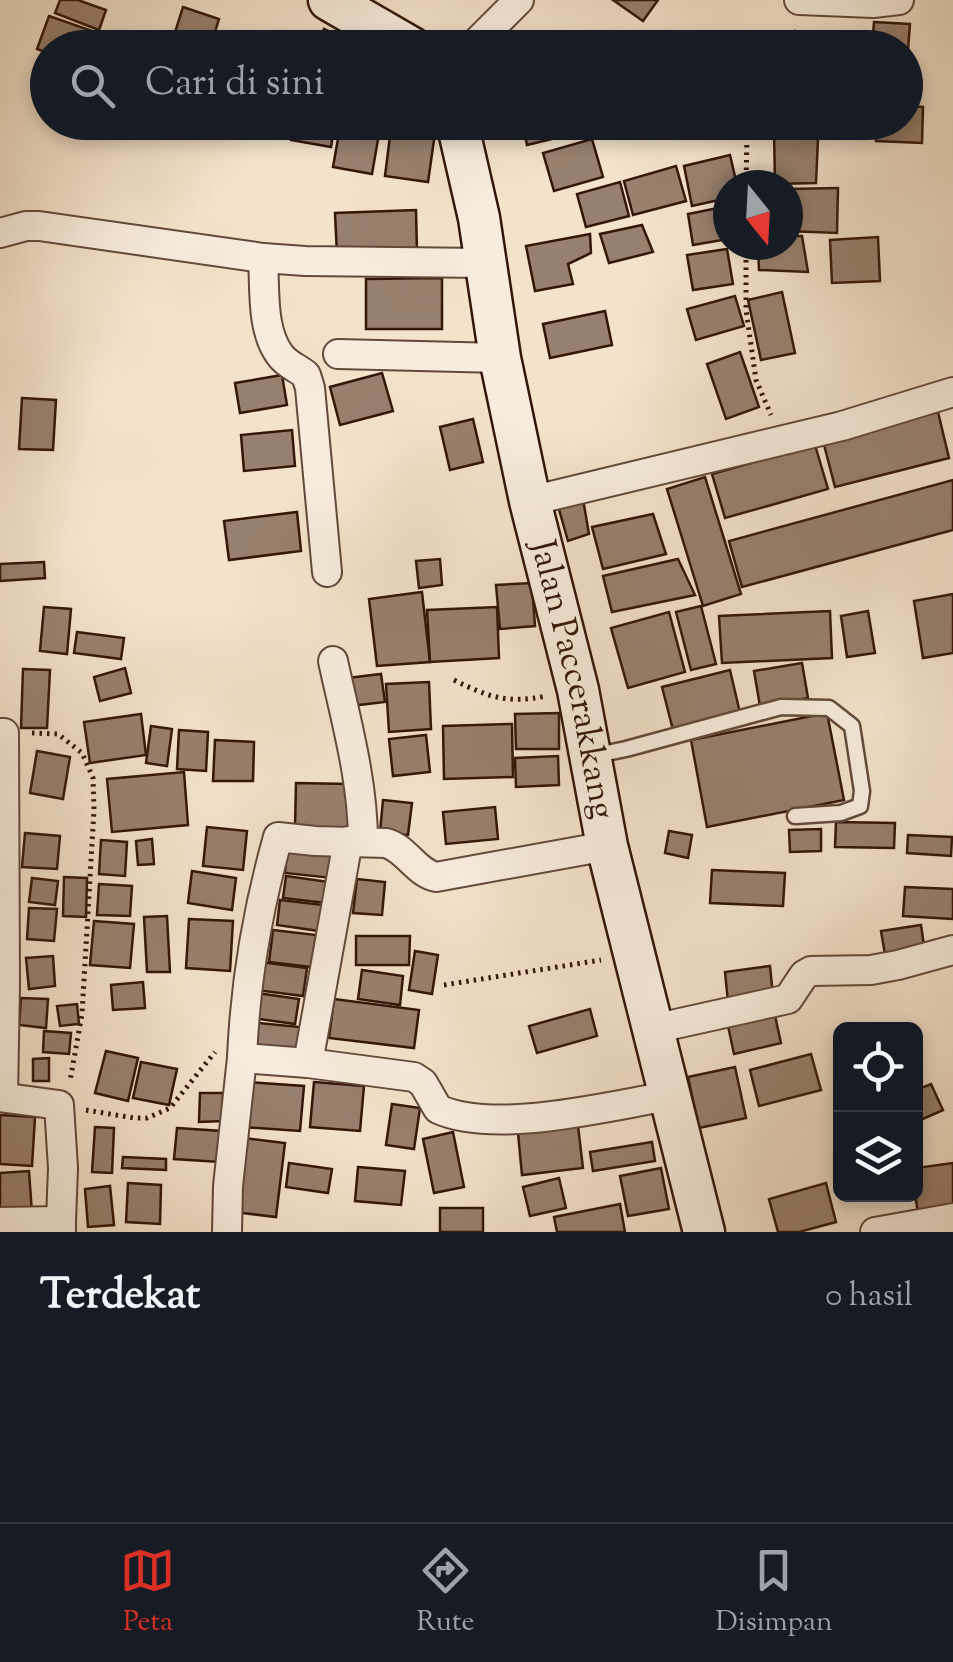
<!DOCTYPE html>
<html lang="id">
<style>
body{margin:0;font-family:"Sorts Mill Goudy",serif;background:#242831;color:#f1f3f6}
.controls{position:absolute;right:30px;bottom:30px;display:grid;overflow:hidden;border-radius:15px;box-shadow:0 5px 15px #0003}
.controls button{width:90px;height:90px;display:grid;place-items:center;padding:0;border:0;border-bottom:2px solid #363941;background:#171b24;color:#f1f3f6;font:50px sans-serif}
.compass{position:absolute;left:713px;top:170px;width:90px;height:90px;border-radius:50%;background:#171b24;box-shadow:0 5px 15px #0003;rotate:162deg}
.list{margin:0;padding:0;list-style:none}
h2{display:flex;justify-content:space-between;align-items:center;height:130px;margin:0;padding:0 40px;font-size:42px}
h2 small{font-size:32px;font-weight:400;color:#9ea1a6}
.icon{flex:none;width:55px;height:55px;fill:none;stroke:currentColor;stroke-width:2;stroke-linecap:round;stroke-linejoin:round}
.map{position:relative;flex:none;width:953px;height:1232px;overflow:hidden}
.search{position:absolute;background:#171b24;box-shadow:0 5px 15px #0003;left:30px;right:30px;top:30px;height:110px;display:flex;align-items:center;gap:25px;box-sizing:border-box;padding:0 35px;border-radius:55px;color:#9ea1a6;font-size:38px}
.sheet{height:290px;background:#171b24}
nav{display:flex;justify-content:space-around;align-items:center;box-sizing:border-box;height:140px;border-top:2px solid #363941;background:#171b24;font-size:28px;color:#9ea1a6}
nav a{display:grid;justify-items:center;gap:5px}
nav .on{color:#d93025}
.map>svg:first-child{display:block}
</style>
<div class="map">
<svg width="953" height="1232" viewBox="0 0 953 1232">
<rect width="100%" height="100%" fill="#f4e2cb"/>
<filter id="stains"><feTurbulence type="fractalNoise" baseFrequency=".002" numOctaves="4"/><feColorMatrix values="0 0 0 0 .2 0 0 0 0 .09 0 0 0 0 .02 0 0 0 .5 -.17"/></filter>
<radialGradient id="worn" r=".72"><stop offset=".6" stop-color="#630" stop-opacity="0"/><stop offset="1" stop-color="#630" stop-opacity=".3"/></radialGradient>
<g fill="#98806e" stroke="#341609" stroke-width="2.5">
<path d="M60,0h18l28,10 -7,20 -44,-17z"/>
<path d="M613,0h45l-15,21z"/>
<path d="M183,7l36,12 -9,29h-40z"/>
<path d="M49,16l46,16 -5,16h-42v5l-11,-4z"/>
<path d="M874,22l36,2 -3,39h-1v-15h-34z"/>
<path d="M324,29l27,13 -2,6h-33z"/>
<path d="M795,31l47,11 -2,6h-49z"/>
<path d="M906,106l17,1 -1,36 -46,-2v-19h30z"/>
<path d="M294,122h41l-4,25 -40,-7z"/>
<path d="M341,122h40l-9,52 -39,-7z"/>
<path d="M522,122h57l2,10 -54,13z"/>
<path d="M391,128l44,5 -7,49 -43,-6z"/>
<path d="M774,130l44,8 -2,45 -41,1z"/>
<path d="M592,139l11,38 -49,14 -11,-38z"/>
<path d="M730,155l7,30h-9v13l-36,8 -8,-40z"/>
<path d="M676,166l10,35 -53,14 -9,-34z"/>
<path d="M620,182l9,34 -43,11 -9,-33z"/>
<path d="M838,188l-1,45 -49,-2v-42z"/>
<path d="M728,206v33l-35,6 -5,-31z"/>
<path d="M416,210l1,43 -80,2 -2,-42z"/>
<path d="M642,225l11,27 -44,11 -9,-29z"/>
<path d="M590,234l1,19 -23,11 5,20 -38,7 -9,-45z"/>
<path d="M788,236h14l6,36 -49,-2 -1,-25h30z"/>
<path d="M878,237l2,44 -48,2 -2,-43z"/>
<path d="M727,249l6,35 -40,6 -6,-35z"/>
<path d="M442,278v51h-76v-50z"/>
<path d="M782,292l13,61 -34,7 -13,-60z"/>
<path d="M735,296l9,30 -48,14 -9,-31z"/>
<path d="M605,311l7,34 -62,13 -7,-34z"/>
<path d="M740,352l19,55 -33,12 -19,-55z"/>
<path d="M382,373l11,38 -53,14 -10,-38z"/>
<path d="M282,375l5,30 -47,8 -5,-30z"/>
<path d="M22,398l34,2 -3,50 -34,-1z"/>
<path d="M938,412l11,46 -114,29 -12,-46z"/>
<path d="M473,419l10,43 -33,8 -10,-43z"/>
<path d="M292,430l3,36 -51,5 -3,-36z"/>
<path d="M815,445l13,44 -103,29 -13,-44z"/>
<path d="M705,477l36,117 -38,12 -36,-117z"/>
<path d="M953,480v50l-211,57 -13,-46z"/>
<path d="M583,499l6,35 -21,7 -10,-35z"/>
<path d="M297,512l4,39 -72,9 -5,-39z"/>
<path d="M653,514l13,40 -63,15 -11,-42z"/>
<path d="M440,559l2,26 -23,3 -3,-27z"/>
<path d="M678,559l17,36 -83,17 -9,-36z"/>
<path d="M44,562l1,16 -45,3v-17z"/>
<path d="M532,583l3,43 -35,3 -4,-44z"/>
<path d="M422,592l8,70 -53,4 -8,-67z"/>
<path d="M953,594v59l-30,5 -9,-57z"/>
<path d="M701,606l15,58 -25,6 -15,-58z"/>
<path d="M44,607l27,2 -4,45 -27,-3z"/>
<path d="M497,607l2,51 -69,4 -3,-52z"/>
<path d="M830,611l2,47 -110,5 -3,-47z"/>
<path d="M868,611l7,42 -28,4 -6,-41z"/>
<path d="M669,612l16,60 -57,16 -17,-60z"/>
<path d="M77,632l47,6 -3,21 -47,-6z"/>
<path d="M802,663l6,35 -48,8 -6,-35z"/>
<path d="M125,668l6,25 -31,8 -6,-24z"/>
<path d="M23,669l27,1 -3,58h-26z"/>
<path d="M730,670l10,43 -67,17 -11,-43z"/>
<path d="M381,674l4,28 -35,4 -3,-28z"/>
<path d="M429,682l2,47 -42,3 -3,-48z"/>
<path d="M559,713v36h-43l-1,-35z"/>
<path d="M827,713l17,87 -137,27 -16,-87z"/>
<path d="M141,714l5,41 -56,8 -6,-41z"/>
<path d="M512,724l1,53 -69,2 -1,-53z"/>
<path d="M151,726l21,3 -5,37 -21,-3z"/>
<path d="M179,730l29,2 -2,39 -29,-2z"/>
<path d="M426,735l4,37 -37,4 -4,-37z"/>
<path d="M215,740l39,2 -1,39h-40z"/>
<path d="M37,751l33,6 -7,42 -33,-6z"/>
<path d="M558,756l1,29 -43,2 -1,-29z"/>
<path d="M184,772l4,53 -76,7 -5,-53z"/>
<path d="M296,783l54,1 -2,45 -53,-2z"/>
<path d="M383,800l29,3 -4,32 -28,-3z"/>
<path d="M495,807l3,32 -52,5 -3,-32z"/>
<path d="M836,822l59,1 -1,25 -59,-1z"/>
<path d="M207,827l40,4 -4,39 -40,-4z"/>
<path d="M821,829v22l-31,1 -1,-22z"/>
<path d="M669,831l23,4 -4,23 -23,-5z"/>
<path d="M25,833l35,3 -3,33 -35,-2z"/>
<path d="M908,835l44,2 -1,19 -44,-3z"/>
<path d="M152,839l2,25 -16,1 -2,-24z"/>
<path d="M101,840l26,2 -2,34 -26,-2z"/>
<path d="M287,850l48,5 -3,23 -47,-5z"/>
<path d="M712,870l73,3 -2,33 -73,-3z"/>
<path d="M192,871l44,7 -4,32 -44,-7z"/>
<path d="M286,876l43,6 -3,21 -43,-5z"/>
<path d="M64,877l23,1 -1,39 -23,-1z"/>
<path d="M32,878l26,3 -3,24 -26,-3z"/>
<path d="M357,879l28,3 -3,33 -29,-2z"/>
<path d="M99,884l33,2 -2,30 -33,-1z"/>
<path d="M905,887l48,2v30l-50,-3z"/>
<path d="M280,900l43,5 -4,26 -42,-6z"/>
<path d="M29,908l28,1 -3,32 -27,-2z"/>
<path d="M167,916l3,56h-23l-3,-55z"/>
<path d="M189,919l44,2 -3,50 -44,-3z"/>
<path d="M94,921l40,3 -4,44 -40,-3z"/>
<path d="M921,925l4,28 -39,7 -5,-29z"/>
<path d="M273,930l43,5 -5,32 -42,-5z"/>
<path d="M356,936h54l-1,29h-53z"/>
<path d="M415,951l23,4 -6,39 -23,-4z"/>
<path d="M53,956l2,30 -26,3 -3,-31z"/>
<path d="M260,962l47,6 -4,28 -47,-6z"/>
<path d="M770,966l3,30 -45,6 -3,-30z"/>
<path d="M362,970l41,6 -3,29 -42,-6z"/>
<path d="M143,982l2,26 -32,2 -2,-25z"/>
<path d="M257,993l42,6 -4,25 -42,-6z"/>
<path d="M21,998l27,1 -2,29 -27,-3z"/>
<path d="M334,999l85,11 -5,38 -85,-10z"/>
<path d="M77,1004l2,20 -19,2 -3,-20z"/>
<path d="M590,1009l7,27 -60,17 -8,-27z"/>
<path d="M774,1011l7,32 -47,11 -7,-33z"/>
<path d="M249,1022l51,5 -3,29 -51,-6z"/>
<path d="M44,1031l27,2 -2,21 -26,-2z"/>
<path d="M106,1051l32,7 -10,43 -33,-8z"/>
<path d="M811,1054l10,36 -62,16 -9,-36z"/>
<path d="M49,1058v23h-16v-22z"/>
<path d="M141,1062l36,7 -8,36 -36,-7z"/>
<path d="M735,1067l11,51 -47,10 -11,-51z"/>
<path d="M247,1082l57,4 -4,45 -57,-4z"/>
<path d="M314,1082l50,4 -4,45 -50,-4z"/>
<path d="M931,1084l12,26 -27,12v-32z"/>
<path d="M200,1093h23v28l-24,1z"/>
<path d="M392,1104l28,4 -6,41 -28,-4z"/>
<path d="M0,1115l35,2 -3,49 -32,-2z"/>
<path d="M578,1126l5,42 -61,7 -4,-42z"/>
<path d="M95,1127l19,1 -2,45 -20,-1z"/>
<path d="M177,1128l45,3 -2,31 -46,-3z"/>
<path d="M453,1132l11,55 -30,6 -11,-54z"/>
<path d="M243,1138l42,5 -9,74 -42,-5z"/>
<path d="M652,1142l3,19 -62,10 -3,-19z"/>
<path d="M123,1157l43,2v11l-44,-2z"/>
<path d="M289,1163l43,6 -4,24 -42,-6z"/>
<path d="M953,1163v46l-35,5 -3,-20 1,-26z"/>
<path d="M358,1167l47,4 -4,34 -46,-4z"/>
<path d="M661,1168l8,41 -41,7 -8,-40z"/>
<path d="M29,1171l3,42 -32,2v-42z"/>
<path d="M559,1178l7,30 -36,8 -7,-29z"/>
<path d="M128,1183l33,2 -1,39 -34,-2z"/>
<path d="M826,1183l10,39 -37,10h-21l-9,-33z"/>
<path d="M110,1186l4,39 -26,2 -3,-38z"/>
<path d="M620,1204l5,28h-68l-3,-15z"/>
<rect x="440" y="1208" width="43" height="24"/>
</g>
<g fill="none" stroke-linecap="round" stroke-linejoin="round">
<defs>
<path id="service" d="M592,756l34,-7 155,-42 48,1 23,18 10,65 -2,15 -19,7 -46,3"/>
<g id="minor">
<path d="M799,0l74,3 26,-3"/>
<path d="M471,48l48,-48"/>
<path d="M0,233l26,-7h13l224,32 42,3 180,2"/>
<path d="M263,258c2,30 -2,72 17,97 7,10 18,13 26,20l4,13 17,184"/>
<path d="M338,354l162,4"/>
<path d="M530,501l312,-75 111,-34"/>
<path d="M333,661c13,60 30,119 30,181"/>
<path d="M0,733h4l1,252 -2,112"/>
<path d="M607,846l-171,31c-21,-5 -29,-28 -50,-34l-71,-2 -37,-4c-20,71 -33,148 -36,221l66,5 106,14 9,6 15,26c57,26 170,-3 231,-13"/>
<path d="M653,1029l135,-30 16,-24 7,-4 60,-1 27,-5 55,-15"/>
<path d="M308,1063l40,-222"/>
<path d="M0,1097l59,8 4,63 -2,53"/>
<path d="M0,1222l61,-1v11"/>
<path d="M227,1232l1,-46 14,-128"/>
<path d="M875,1232l78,-14"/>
</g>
<g id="secondary">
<path d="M329,0l83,48"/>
<path id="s1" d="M457,122l22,96 21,140 30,143 48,189 29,156 97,386"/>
</g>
</defs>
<use href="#service" stroke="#64493a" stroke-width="19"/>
<use href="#minor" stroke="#64493a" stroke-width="32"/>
<use href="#secondary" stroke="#341609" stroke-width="45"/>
<g stroke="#341609" stroke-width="5" stroke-dasharray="2.5 5" stroke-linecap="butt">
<path d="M746,185l1,-51"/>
<path d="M746,245v65l10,70 15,35"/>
<path d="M454,680c34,17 54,24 92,16"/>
<path d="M32,733l26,1 24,19 11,25 1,32 -12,204 -12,67"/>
<path d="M444,985l157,-25"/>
<path d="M86,1110l48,8h13l23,-10 45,-56"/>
</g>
<use href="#service" stroke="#f8ecdd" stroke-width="14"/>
<use href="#minor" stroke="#f8ecdd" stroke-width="28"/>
<use href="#secondary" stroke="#f8ecdd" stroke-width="40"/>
</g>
<g text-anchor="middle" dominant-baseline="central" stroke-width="8" stroke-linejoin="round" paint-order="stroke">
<g font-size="35" fill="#341609" stroke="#f8ecdd">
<text stroke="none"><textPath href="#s1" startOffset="570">Jalan Paccerakkang</textPath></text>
</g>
</g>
<rect width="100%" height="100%" filter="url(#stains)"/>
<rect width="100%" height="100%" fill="url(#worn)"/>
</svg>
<div class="controls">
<button><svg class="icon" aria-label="locate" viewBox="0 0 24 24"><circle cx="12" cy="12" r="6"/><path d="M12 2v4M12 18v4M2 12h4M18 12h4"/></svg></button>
<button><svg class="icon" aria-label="layers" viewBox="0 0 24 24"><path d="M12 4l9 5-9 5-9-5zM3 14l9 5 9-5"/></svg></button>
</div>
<svg class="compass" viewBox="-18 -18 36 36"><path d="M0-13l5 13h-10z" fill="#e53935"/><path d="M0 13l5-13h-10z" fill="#9ea1a6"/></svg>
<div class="search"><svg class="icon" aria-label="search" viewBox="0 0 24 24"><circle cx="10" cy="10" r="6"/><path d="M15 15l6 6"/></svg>Cari di sini</div>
</div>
<section class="sheet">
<h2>Terdekat<small>0 hasil</small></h2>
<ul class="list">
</ul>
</section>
<nav>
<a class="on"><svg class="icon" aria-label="map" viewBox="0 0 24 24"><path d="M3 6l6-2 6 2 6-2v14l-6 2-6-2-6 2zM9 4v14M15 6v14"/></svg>Peta</a>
<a><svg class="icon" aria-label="directions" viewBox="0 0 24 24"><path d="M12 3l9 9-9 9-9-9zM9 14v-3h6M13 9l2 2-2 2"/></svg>Rute</a>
<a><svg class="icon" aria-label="saved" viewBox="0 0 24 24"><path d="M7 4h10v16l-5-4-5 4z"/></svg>Disimpan</a>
</nav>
